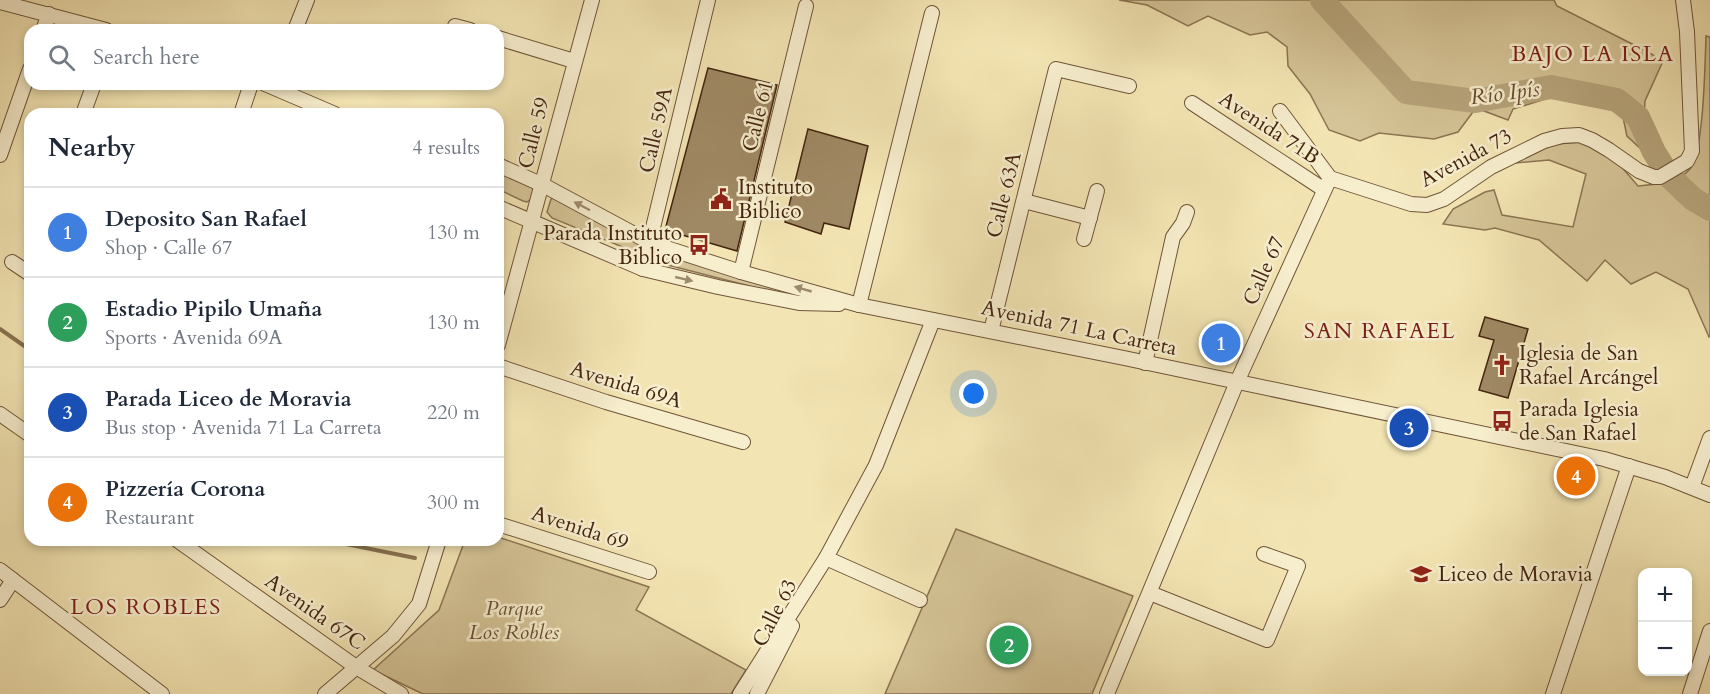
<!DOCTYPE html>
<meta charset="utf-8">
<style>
body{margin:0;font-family:Cardo,serif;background:#f2f2f3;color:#1f2937}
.controls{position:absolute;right:18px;bottom:18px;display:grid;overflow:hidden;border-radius:12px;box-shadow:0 3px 9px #0003}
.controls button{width:54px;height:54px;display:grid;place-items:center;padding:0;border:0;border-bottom:2px solid #e0e1e3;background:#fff;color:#1f2937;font:30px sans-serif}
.you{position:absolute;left:974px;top:394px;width:21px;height:21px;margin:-15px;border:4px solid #fff;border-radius:50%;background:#1a73e8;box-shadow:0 0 0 9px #1a73e833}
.badge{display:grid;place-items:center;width:39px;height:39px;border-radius:50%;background:#8f2418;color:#fff;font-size:20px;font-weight:700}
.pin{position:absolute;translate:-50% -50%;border:3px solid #fff;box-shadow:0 2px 6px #0006}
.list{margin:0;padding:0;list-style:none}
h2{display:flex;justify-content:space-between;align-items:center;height:78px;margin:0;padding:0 24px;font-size:26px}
h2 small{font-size:20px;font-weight:400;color:#747a83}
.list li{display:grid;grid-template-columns:39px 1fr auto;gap:18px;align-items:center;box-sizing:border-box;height:90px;padding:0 24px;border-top:2px solid #e0e1e3}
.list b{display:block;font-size:22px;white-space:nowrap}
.list p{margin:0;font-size:20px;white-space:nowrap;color:#747a83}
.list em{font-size:20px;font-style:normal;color:#747a83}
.icon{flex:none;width:33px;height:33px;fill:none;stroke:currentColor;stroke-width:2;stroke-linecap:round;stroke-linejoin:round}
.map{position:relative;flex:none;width:1710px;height:694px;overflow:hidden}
.search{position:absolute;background:#fff;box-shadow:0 3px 9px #0003;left:24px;top:24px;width:480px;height:66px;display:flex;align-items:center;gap:15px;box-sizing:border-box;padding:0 21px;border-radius:18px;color:#747a83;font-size:22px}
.panel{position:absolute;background:#fff;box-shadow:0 3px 9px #0003;left:24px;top:108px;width:480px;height:438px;border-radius:18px}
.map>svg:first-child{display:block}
</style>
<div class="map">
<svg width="1710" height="694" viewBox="0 0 1710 694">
<rect width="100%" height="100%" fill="#f3e5b3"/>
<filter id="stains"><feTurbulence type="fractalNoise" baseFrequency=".00333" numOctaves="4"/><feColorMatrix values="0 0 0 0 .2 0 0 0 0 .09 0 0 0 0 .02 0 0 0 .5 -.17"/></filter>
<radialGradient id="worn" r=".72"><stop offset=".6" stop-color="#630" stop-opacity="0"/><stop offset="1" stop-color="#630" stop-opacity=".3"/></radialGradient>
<g fill="#d5c497" stroke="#8c7453" stroke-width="1.5">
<path d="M1119,0h435l3,6 91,46 15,9 -18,40 -3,49 -15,-14 -6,-28 -37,-21 -71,22 -5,11 -32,-12 -18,24 -24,7 -55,-6 -19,8 -31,-11 -19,-36 -22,-28 -1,-19 -20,-15 -17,3 -42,-19 -20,10 -41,-21z"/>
<path d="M1706,36l4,1v299l-1,1 -21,-48 -32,-17 -25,12 -26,-24 -18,21 -48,-41 -44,-12 -10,2 -42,-6 10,-15 32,-17 9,-2 8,25 71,12 13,-53 -37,-14 -34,3 29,-18 38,-3 31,15 25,29c18,-2 39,-2 52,-17 14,-18 15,-107 16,-133z"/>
<path d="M498,171l29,12 7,6 -3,10 -4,3 -4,-1 -25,-12z"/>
<path d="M555,197l93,48 -6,10 -90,-37 -5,-6 4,-13z"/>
<path d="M658,249l123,41 -4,3 -117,-30 -5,-7z"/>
<path d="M956,529l177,67 -41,98h-207z"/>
<path d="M498,537l151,50 -13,23 110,60 -15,24h-308l-50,-24 66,-60 26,-70h33z"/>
</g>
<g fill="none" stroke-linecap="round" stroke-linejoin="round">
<g stroke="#897150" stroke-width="4">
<path d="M0,329l30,21"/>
<path d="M326,540l89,18"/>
</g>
<path stroke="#b7a47b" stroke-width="24" d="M1322,0l84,92 69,9 76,-14 66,13 21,17 16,35 15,24 24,23 17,10"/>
</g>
<g fill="#9f8964" stroke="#43250f" stroke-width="1.5">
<path d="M708,68l69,17 -40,166 -72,-21z"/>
<path d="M808,129l60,17 -19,83 -25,-6 -3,11 -36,-12z"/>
<path d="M1485,317l43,12 -20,69 -29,-8 15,-50 -15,-4z"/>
</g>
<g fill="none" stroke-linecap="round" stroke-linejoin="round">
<defs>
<g id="minor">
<path d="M0,2l106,28"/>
<path d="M455,26l15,4"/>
<path d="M43,30l6,-16"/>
<path d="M295,30l12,-30"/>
<path d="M498,38l76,23"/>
<path d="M265,84l70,30"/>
<path d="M1192,103l131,86"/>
<path d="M1280,111l50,67 81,26 16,1 17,-6 47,-32 53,-26 18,-5 17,-1 13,5 17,10 30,21 15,6h6l27,-16 5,-10 -5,-119 -4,-32"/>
<path d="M83,114l11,-30"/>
<path d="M241,114l10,-30"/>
<path d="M0,155l30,-86"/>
<path d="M498,165l45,20 108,58 90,29 118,33 265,53 480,101 61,18 45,18"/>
<path d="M1024,201l66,17"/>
<path d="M498,207l145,62 75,18 81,16 40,1"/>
<path d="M1084,239l13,-48"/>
<path d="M12,262l18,12"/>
<path d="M643,269l65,-269"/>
<path d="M741,272l65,-266"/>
<path d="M859,305l73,-292"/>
<path d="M991,331l65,-262 73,17"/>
<path d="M498,345l94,-345"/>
<path d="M1145,363l28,-126 10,-14 4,-11"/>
<path d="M498,366l108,36 137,40"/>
<path d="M0,414l30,21"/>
<path d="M1692,487l18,-49"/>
<path d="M498,524l151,48"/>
<path d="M177,540l179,127 45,27"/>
<path d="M826,558l94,42"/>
<path d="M0,570l162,124"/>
<path d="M1150,593l117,47 31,-74 -34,-12"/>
<path d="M0,600l13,-20"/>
<path d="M325,694l68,-58 26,-32 20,-64"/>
<path d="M740,694l86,-136 50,-93 57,-145"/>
<path d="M757,694l35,-68"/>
<path d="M1107,694l130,-312 93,-204"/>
<path d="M1553,694l76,-228"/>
<path d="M1690,694l20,-63"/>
</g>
</defs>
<use href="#minor" stroke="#6f5538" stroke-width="16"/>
<use href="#minor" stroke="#f7eece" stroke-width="14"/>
</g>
<defs><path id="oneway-solid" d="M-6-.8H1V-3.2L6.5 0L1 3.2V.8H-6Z" transform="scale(1.5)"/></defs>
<g fill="#9d8a6e">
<use href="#oneway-solid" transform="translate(582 206) rotate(-152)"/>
<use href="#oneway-solid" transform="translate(684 279) rotate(13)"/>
<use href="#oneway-solid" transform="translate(803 289) rotate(-164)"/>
</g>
<defs>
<symbol id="civic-bare" viewBox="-9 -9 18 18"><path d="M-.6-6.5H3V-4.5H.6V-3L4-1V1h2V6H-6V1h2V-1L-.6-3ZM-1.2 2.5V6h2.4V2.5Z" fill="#8f2418" stroke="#f7eece" stroke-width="2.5" paint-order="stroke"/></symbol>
<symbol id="bus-bare" viewBox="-9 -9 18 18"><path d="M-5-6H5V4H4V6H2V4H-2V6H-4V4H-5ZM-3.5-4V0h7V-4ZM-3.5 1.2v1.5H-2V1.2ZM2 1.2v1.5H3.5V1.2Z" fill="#8f2418" stroke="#f7eece" stroke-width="2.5" paint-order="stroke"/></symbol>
<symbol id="church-bare" viewBox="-9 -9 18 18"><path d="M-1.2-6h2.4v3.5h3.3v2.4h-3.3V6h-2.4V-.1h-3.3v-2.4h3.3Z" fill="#8f2418" stroke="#f7eece" stroke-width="2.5" paint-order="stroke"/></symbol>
<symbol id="school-bare" viewBox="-9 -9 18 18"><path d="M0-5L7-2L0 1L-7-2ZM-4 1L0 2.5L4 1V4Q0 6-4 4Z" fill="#8f2418" stroke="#f7eece" stroke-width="2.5" paint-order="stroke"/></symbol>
</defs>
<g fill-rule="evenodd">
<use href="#civic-bare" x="706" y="184" width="30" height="30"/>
<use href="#bus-bare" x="684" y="230" width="30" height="30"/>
<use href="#church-bare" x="1487" y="350" width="30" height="30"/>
<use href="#bus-bare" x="1487" y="406" width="30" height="30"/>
<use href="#school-bare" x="1406" y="559" width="30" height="30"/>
</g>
<g text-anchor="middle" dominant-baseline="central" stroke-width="5" stroke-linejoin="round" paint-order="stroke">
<g font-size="21" fill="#43250f" stroke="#f7eece">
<text transform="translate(758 116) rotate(-76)">Calle 61</text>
<text transform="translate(1269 128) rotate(33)">Avenida 71B</text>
<text transform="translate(656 130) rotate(-77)">Calle 59A</text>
<text transform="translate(534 133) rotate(-76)">Calle 59</text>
<text transform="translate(1466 158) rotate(-28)">Avenida 73</text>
<text transform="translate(1004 195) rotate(-76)">Calle 63A</text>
<text transform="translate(1264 271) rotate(-66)">Calle 67</text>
<text transform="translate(1079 328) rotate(12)">Avenida 71 La Carreta</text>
<text transform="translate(626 385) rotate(17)">Avenida 69A</text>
<text transform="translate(580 528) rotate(18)">Avenida 69</text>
<text transform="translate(315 612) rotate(35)">Avenida 67C</text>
<text transform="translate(775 613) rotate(-63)">Calle 63</text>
</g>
<g font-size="21" fill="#43250f" stroke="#f7eece" text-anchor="start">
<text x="738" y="187">Instituto<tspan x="738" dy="24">Biblico</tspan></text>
<text x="682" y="233" text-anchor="end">Parada Instituto<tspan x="682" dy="24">Biblico</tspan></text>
<text x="1519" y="353">Iglesia de San<tspan x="1519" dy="24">Rafael Arcángel</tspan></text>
<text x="1519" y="409">Parada Iglesia<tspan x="1519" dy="24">de San Rafael</tspan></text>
<text x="1438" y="574">Liceo de Moravia</text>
</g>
<g font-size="21" font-style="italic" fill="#684d31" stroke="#f7eece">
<text x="514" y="608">Parque<tspan x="514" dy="24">Los Robles</tspan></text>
</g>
<g font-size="22" letter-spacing="1.5" fill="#7a1f14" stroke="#f7eece">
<text x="1593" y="54">BAJO LA ISLA</text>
<text x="1380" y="331">SAN RAFAEL</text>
<text x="146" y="607">LOS ROBLES</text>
</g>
<g font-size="22" font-style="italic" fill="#664b2f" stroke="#f7eece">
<text transform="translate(1505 93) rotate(-7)">Río Ipís</text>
</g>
</g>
<rect width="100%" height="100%" filter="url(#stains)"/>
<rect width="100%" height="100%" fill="url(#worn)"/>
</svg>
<div class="controls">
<button>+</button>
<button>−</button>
</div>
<div class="you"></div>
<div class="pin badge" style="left:1221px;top:343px;background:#3f7fe0">1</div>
<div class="pin badge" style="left:1009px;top:645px;background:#2e9e5b">2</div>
<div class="pin badge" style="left:1409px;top:428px;background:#1a4fb4">3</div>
<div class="pin badge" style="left:1576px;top:476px;background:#e8710a">4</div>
<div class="search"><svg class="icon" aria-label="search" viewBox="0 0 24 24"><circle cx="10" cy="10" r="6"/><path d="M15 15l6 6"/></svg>Search here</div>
<section class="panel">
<h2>Nearby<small>4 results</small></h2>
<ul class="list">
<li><span class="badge" style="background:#3f7fe0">1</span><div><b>Deposito San Rafael</b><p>Shop · Calle 67</p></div><em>130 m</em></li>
<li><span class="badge" style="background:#2e9e5b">2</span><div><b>Estadio Pipilo Umaña</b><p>Sports · Avenida 69A</p></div><em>130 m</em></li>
<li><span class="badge" style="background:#1a4fb4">3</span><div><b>Parada Liceo de Moravia</b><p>Bus stop · Avenida 71 La Carreta</p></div><em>220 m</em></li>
<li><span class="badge" style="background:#e8710a">4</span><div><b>Pizzería Corona</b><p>Restaurant</p></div><em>300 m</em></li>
</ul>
</section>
</div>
